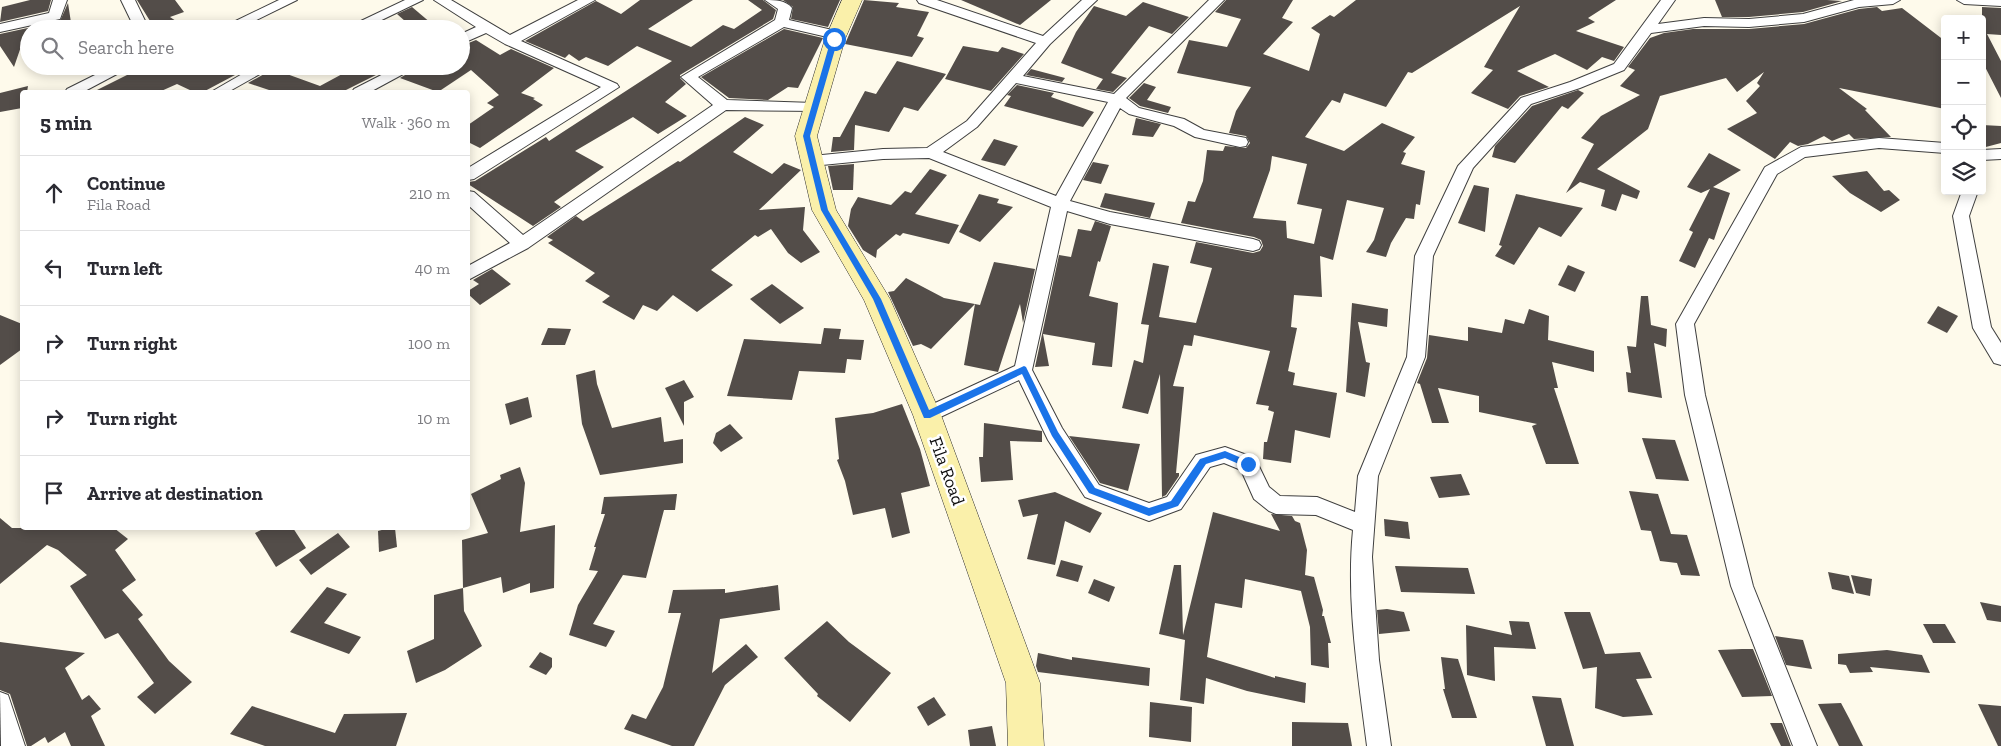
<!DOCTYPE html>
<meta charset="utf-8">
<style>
body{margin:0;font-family:"Zilla Slab",serif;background:#f7f7f7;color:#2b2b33}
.controls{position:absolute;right:15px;top:15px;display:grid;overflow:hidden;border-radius:5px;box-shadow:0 2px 12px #0003}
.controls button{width:45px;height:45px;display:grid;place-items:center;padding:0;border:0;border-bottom:1px solid #e1e1e2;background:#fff;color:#2b2b33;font:25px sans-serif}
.stop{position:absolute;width:15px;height:15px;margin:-11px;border:4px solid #1a73e8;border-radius:50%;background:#fff}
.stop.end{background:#1a73e8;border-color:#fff;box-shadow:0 1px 5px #0008}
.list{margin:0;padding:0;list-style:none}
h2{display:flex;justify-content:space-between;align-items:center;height:65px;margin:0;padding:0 20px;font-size:21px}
h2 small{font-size:16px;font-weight:400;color:#7c7c81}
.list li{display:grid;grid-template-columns:32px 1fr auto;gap:15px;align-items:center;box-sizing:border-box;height:75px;padding:0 20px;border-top:1px solid #e1e1e2}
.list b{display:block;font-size:19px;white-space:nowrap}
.list p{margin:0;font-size:16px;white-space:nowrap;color:#7c7c81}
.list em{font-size:16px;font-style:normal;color:#7c7c81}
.icon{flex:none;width:28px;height:28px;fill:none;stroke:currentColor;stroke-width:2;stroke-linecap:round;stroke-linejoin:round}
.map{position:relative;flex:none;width:2001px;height:746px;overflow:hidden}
.search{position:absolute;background:#fff;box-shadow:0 2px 12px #0003;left:20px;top:20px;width:450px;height:55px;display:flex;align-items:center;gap:12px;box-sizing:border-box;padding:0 18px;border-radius:28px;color:#7c7c81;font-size:19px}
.panel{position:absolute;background:#fff;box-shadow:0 2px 12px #0003;left:20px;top:90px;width:450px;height:440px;border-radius:5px}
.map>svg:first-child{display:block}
</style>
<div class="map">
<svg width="2001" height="746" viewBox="0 0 2001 746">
<rect width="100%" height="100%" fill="#fefaeb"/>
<g fill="#534d49" fill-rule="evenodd">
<path d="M30,0h21l-3,11 -48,11 2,-15z"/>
<path d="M137,0h38l9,12 -14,5 18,12h-33z"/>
<path d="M640,0h53l-45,29 43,18 32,-22 11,4 28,-19 -14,-10h15l13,10 -3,9 -93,56v3l6,6 -21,18 22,14 -29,18 -25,-17 -58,34 29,16 -50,35 7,5 -28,19 -65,-42v-2l7,-1 71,-44 3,4 123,-80 -35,-15 -29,20 -22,-9 -7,4 -10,-7 -4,4 -40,-17 71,-40 25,13z"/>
<path d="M783,0h57l-12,27 -37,-8 2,-12z"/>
<path d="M864,0l35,3 -3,4 33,5 -12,24 7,2 -12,19 -67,-13z"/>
<path d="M961,0h90l-31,25z"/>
<path d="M1226,0h67l-11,18 11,4 -30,32 46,17 11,-37 -9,-6 19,-13 4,2 22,-17h260l-28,18 7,4 -19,9 48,16 -10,14 -12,-4 -15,13 -32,-16 -38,17 32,16 -29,9 -12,13 -37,-16 22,-23 -9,-3 36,-61 -108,67 -4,-1 -22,35 -42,-14 -4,10 -8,-3 -27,37 39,14 38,-28 33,14 -12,15 3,1 -5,11 24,7 -5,34 -4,-1 -2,15 -8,-1 -15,25 -5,14 -20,-5 8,-12 10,-32 -37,-8 -14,60 -13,-4 2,41 -28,-2 -3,32 6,1 -9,43 7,2 -2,12 44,8 -7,45 -35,-8 -4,33 -28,-4 1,-17h3l7,-30 -6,-2 1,-4 -13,-2 14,-53 -76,-16 -2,11 -8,-1 -11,41 11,1 -8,86h3v3l-13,19 -4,2 -2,-123 -12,40 -26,-6 12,-48 9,3 6,-38 -8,-1 12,-61 16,3 -10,51 37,6 16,-55 -22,-5 6,-21 57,11 7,-2 3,-5 -2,-6 -7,-3 -73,-14 7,-22 7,1 8,-21 4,-31 16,1 2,-5 21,2 4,-5 -4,-7 -17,-3 7,-22 15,-24 -74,-14 12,-33 38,7 14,-28 -26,-7zM1272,156l35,8 -10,40 25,5 -8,35 -27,-6 -1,-17 -33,-3 17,-48z"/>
<path d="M1715,0h112l15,1 -39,11 -54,5h-27z"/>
<path d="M1143,2l46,15 -17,17 -23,-8 -38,47 16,5 -14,14 -17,-3 7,-10 -42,-16 15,-31 18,-26 32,10z"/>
<path d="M68,3l4,26h-45l-13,38 -14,-21v-12l60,-13z"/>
<path d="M412,7l26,22h-24l-17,-15z"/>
<path d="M1877,7l5,4 20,-3 43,33v68l-106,-21 28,21 -2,1 26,27 -37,2 -5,-5 -17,7 -8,-5 -16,8 -10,2 -8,-4 -15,17 -48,-30 30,-16 -11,-12 14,-15 -3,-3 7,-11 -27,20 -11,-14 -66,18 -12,33 -51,40 43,22 -3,8 -15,-5 -6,17 -15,-5 4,-16 -25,-8 -14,11 28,-49 -13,-6 20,-22 39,-21 -20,-9 15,-16 -7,-3 22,-29 14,-5 29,-4h56l55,-5 55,-15z"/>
<path d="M1982,7l19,1v27l-14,-1 14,27v37l-19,-37z"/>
<path d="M784,29l39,9 -25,50 -10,-1 -20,13 -39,-2 -28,-21z"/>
<path d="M476,40l24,15 11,-6 43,19 -33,25 14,5 -2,1 10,6 -63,43 -12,-6v-17l26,-18 -7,-4 12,-8 -28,-25 -33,22 -38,-14 20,-12h41v-20z"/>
<path d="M963,46l35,6 4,-5 22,7 -33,37 -46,-12z"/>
<path d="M897,61l49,13 -28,37 -14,-4 -15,25 -34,-7 -1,25 -23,2 2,-15h7l25,-46 11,3z"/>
<path d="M145,66l4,3 17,-3 9,6 11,-6h66l-49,26h-9l-17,-8 -18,8h-66z"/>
<path d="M357,66h37l-52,26h-67l-27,-9 25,-14 47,17z"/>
<path d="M1031,69l34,9 -3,4 -36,-7z"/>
<path d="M1144,83l12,4 -9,13 24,7 -3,6 -28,-7 -11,-8z"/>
<path d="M1017,85l37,8 -3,4 43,15 -11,15 -79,-21 7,-10 -4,-1z"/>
<path d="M28,86l-1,6h-5v16l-22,4v-19z"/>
<path d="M1578,90l6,3 -16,16 -6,-3 -47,57 -23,-6 3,-11 37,-40z"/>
<path d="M745,117l19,8 -31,27 39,22 12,-11 17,7 -42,40 46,-3 -2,23 17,22 -19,11 -13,-10 -17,-24 -13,8 -3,-2 -44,35 22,15 -36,27 -24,-17 -16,16 -14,-6 -9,15 -32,-18 8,-6 -25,-15 10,-8 -47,-30 5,-3 -6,-3 29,-21 7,5 95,-60 2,1z"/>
<path d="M1136,118l25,6 -8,13 -21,-2z"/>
<path d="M1982,125l19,1v17l-19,5z"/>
<path d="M994,139l24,7 -13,20 -24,-6z"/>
<path d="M1709,153l32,17 -28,17 17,6 -16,47 -5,-2 -14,30 -16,-7 14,-29 -4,-2 21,-41 -9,4 -14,-6z"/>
<path d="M1093,162l16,3 -8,19 -18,-4z"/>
<path d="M854,164l-1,26h-20l-5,-24z"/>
<path d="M930,169l17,6 -32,39 44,11 -10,19 -46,-11 -3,3 -4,-2 -19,16 -1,8 -13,-8 -15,-24 3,-17 7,-12 33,8 14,-14 6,2z"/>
<path d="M1867,171l17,20 5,-1 11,10 -19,12 -31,-19 -18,-17z"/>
<path d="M1474,185l15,3 -4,44 -27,-9z"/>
<path d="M1105,193l50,10 -5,15 -50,-11z"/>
<path d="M979,194l20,5 -2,4 16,4 -33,35 -21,-10z"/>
<path d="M1516,194l67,14 -22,29 -22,-10 -25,38 -19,-9 7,-10 -3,-1z"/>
<path d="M1095,221l16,5 -11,36 -2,-1 -9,35 29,7 -6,64 -20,-2 3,-22 -52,-9 6,32 -14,1 24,-112 12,2 7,-28 13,2z"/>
<path d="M994,262l41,7 -12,54 -3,-19 -22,68 -34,-7 11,-61 -44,45 -10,-5 -8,2 -25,-54 6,-1 12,-13 38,20 36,7z"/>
<path d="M1568,265l17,7 -10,20 -17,-7z"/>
<path d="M492,269l19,15 -31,21 -12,-11v-3l11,-7 -6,-4z"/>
<path d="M772,284l32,24 -24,16 -30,-25z"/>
<path d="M1641,296h7l3,29 16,4 -1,18 -12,-4 8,55 -34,-6 -2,-20 5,1 -4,-27 9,1z"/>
<path d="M1352,303l36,6 -1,18 -29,-5 8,40 4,1 -5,34 -19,-5z"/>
<path d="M1938,306l20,10 -11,17 -20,-10z"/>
<path d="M1529,309l20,7 -1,24 46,11v21l-42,-10 6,26h-4l25,76h-33l-14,-38 5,-2 -58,-12v-16l-41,-8 11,35h-17l-12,-39 -3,-1 10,-25 2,-23 39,6v-14l34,6 3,-14 19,5z"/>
<path d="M0,315l22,9v25l-22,16z"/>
<path d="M548,328l23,1 -6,16h-24z"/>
<path d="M824,328l17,1 -2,10 25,1 -3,20 -14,-1 -2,14 -46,-2 -7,29 -65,-4 17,-57 77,5z"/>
<path d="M595,370l2,14 15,44 49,-11 3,25 19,-3v24l-83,12 -18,-51 -6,-49z"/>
<path d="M684,380l10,17 -10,5v24l-19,-38z"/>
<path d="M528,397l4,20 -22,8 -5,-21z"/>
<path d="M902,404l18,45 10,37 -29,7 9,40 -18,5 -7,-30 -32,7 -8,-34 -8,-21 2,-1 -4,-41 38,-5z"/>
<path d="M984,423l58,8v11l-32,-1 3,39 -32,2 -2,-25h4z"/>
<path d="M730,424l13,14 -22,14 -8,-9 3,-10z"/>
<path d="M1069,436l71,8 -12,47 -28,-8z"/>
<path d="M1642,438l33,2 14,41 -33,-2z"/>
<path d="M520,467l5,16 -5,49 35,-7 -1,63 -24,5v-10l-27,10 -2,-16 -38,11 -1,-48 26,-7 -17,-39 30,-15 -1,-4z"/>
<path d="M1461,474l9,21 -31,3 -9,-21z"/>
<path d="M1629,491l29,3 13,40 16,1 13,41 -19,-1 -4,-12 -17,-2 -9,-30 -10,-1z"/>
<path d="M1055,492l47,21 -12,20 -25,-12 -10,44 -28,-6 11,-45 -15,3 -5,-17z"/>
<path d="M677,494l-2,16h-11l-18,68 -23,-3 -30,49 22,7 -9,16 -37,-12 9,-30 20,-34 -9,-1 7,-23h-2l11,-33h-4l3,-17z"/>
<path d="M1213,512l67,19 -9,-17 21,2 3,5 5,2 7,27 -2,25 9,2 9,33 -1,6h2l7,27h-3l1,25 -18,-3 -1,-38 -9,-36 -56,-12 -3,29 -27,-5 -8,54 68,21v-2l31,7 -1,20 -58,-12 -41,-13 -2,26 -24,-4 5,-60 -26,-6 15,-69h7l2,70z"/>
<path d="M0,518l12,10h102l14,11 -13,11 21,30 -14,10 21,25 -5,4 31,42 23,21 -37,32 -18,-17 17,-14 -36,-50 -13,6 -35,-53 17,-11 -29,-25 -11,-5 -47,39z"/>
<path d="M1384,519l24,3 2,17 -25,-3z"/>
<path d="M265,528h28l13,20 -30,19 -21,-34z"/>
<path d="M389,528h6l2,19 -18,5 -1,-21z"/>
<path d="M338,533l12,14 -39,28 -12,-15z"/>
<path d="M1061,560l22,6 -5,16 -22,-6z"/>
<path d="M1395,566l73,2 7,26 -74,-2z"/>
<path d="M1828,572l21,4 5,18 -22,-5z"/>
<path d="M1851,575l21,4 -2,17 -14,-3z"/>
<path d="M1094,579l21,8 -6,15 -21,-9z"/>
<path d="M778,585l2,25 -60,9 -8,54 34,-29 12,13 -33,28 -31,61h-22l-48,-17 8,-15 14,5 17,-32 18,-74h-13l5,-23 52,-1v4z"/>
<path d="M327,587l20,7 -23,29 37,14 -12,17 -59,-22z"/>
<path d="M463,588l1,23 18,35 -37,24 -29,13 -9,-32 27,-12v-44z"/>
<path d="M1980,602l21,4v16l-14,-2z"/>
<path d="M1387,609l17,3 6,19 -31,3 -2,-24z"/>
<path d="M1564,612h26l15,42 35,-2 12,26 -16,1 17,36 -30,2 -28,-9 2,-41 -14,2z"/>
<path d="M827,621l22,21 42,31 -41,49 -33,-26 1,-2 -34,-36z"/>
<path d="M1509,621l20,1 7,27 -42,-2 1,34 -28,-6 -1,-50 46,10z"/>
<path d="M1923,624h22l11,19h-23z"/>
<path d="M1775,636l28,4 9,29 -26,-4z"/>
<path d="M0,642l85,11 -20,15 17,32 7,-5 12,14 -10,7 14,30h-34l-6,-14 -17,11 -3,-6 -14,9h-4l-17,-52 -10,-4z"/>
<path d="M1742,649h11l19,47 -30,1 -24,-47z"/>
<path d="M1887,650l35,5 8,18 -60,-6 3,5 -23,1 -4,-8 -8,-1v-10z"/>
<path d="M540,652l12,6v9l-6,8 -17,-8z"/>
<path d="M1038,653l34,7v-3l78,11 -1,18 -111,-14 -2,-6z"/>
<path d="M1441,657l17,2 19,59h-25l-9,-29h2z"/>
<path d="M1532,696l29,2 13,48h-28z"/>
<path d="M934,697l12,18 -18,11 -11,-19z"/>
<path d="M1150,702l42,5 -1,35 -42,-5z"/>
<path d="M1841,703l8,15 14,28h-24l-21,-42z"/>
<path d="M1978,704l23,2v40h-3z"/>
<path d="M252,706l83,27 9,-19 63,-1 -11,33h-131l-35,-12z"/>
<path d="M1292,722l56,1 4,23h-60z"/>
<path d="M1770,723h12l9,23h-10z"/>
<path d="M992,726l4,20h-26l-2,-16z"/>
</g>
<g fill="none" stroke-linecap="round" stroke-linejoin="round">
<defs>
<g id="street">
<path d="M53,0h14l-7,19 -60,13v-8l49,-11z"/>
<path d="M121,0h14l14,29h-14z"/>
<path d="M279,0h18l-59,29h-19z"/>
<path d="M405,0h18l-60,29h-19z"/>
<path d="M434,0h17l59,35 68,-35h17l-74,41 96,43 2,3 -145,92 -6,1v-12l133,-81 -96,-43 -19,-11 -25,11v-10l15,-7z"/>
<path d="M765,0c11,0 20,0 27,8l-3,12 52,12 2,3 -7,4 -52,-12 -86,50 29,23 87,3 5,2 3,3 -3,3 -93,-1 -198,138 -60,32v-14l42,-23 -42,-38v-14l6,1 49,43 190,-130 -32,-28 94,-57 3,-11z"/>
<path d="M917,0h20l106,36 39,-36h15l-47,44 -27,32 91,18 95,-94h15l-98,98 13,10 45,11 20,11 42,8 2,4 -2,4 -6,1 -45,-10 -21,-11 -45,-12 -9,-6 -50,93 40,11 143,27 6,2 2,4 -2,4 -6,2 -143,-27 -43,-13 -35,159 30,58 37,57 50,18 18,-6 29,-42 29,-8 30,11 14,29 11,9 37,1 38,15 3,-36 49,-119 8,-101 43,-90 63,-68 49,-16 44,-18 47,-64h14l-17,24 46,-6 45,1 54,-5 51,-14h46l-7,4 -34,3 -55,15 -55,5 -45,-1 -53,7 -27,37 -44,18 -49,16 -58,64 -40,88 -8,101 -47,119 -6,81 7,103 12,86h-24c-9,-71 -21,-145 -14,-216l-37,-15 -40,-1 -7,-3 -15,-12 -13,-29 -17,-7 -14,4 -29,42 -32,12 -64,-24 -37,-57 -29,-60 -85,40 -7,3 -7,-3 -3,-5 3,-5 95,-44 36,-159 -122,-49 -46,1 -71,7 -6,-1 -2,-4 2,-4 6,-1 71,-7 44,-1 40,-27 69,-78 -117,-40zM1016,83l92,19 -52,94 -113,-44 34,-25z"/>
<path d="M1957,0h44v6l-37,-2z"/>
<path d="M113,66h19l-49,26h-18l2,-3z"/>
<path d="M256,66h18l-46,26h-17z"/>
<path d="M399,66h19l-48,26h-18l2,-3z"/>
<path d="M1879,138l66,5v10l-66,-5 -74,9 -28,17 -83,150 11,71 48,191 64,160h-24l-62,-160 -46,-191 -9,-71 89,-157 36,-20z"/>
<path d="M2001,149v10l-19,1v-10z"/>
<path d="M1962,191h16l-9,25 22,111 10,16v22l-7,-2 -21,-35 -20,-112z"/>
<path d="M0,692l8,3 17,51h-24z"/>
</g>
<path id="secondary" d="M842,0h20l-17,39 -28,97 19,74 54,89 51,116 99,268 4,63h-36l-2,-63 -93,-268 -49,-115 -52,-90 -17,-74 30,-97z"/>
</defs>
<use href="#street" stroke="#3f3f3f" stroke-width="2"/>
<use href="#secondary" stroke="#2e2e2e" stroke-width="1"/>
<use href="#street" fill="#fff" fill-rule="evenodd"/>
<use href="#secondary" fill="#faf0aa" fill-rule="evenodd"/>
</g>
<path fill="#1a73e8" d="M834,37l4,2 -28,97 6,25 12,49 53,89 48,111 95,-44 2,1 32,65 37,56 54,20 22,-7 29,-42 25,-8 26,11v5l-3,1 -23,-10 -19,6 -28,42 -29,10 -60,-23 -37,-57 -30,-62 -92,44h-6l-51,-119 -52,-89 -18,-74 28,-97z"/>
<g text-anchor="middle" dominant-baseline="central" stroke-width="5" stroke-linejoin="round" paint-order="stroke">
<g font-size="18" fill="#0c0c0c" stroke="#fff">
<text transform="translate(947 471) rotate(70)">Fila Road</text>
</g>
</g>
</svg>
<div class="controls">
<button>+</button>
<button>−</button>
<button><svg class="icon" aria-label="locate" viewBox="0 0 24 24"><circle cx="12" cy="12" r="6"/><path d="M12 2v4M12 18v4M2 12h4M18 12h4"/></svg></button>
<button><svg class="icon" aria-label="layers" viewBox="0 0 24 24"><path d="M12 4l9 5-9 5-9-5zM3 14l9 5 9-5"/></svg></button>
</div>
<div class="stop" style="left:834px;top:39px"></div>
<div class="stop end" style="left:1248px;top:464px"></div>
<div class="search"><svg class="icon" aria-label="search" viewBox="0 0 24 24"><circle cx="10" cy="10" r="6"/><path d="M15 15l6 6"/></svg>Search here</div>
<section class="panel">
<h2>5 min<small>Walk · 360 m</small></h2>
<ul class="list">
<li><svg class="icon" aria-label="ahead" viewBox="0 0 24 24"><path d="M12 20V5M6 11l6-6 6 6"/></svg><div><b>Continue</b><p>Fila Road</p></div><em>210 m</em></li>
<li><svg class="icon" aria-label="left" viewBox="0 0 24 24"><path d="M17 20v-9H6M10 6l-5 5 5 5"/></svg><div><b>Turn left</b></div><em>40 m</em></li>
<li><svg class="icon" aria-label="right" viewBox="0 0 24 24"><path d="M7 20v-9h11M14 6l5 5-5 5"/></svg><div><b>Turn right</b></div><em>100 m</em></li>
<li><svg class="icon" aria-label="right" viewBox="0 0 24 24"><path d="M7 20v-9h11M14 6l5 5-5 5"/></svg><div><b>Turn right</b></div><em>10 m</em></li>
<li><svg class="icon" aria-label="arrive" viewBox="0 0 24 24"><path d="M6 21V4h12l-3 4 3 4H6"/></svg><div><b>Arrive at destination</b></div></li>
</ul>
</section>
</div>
